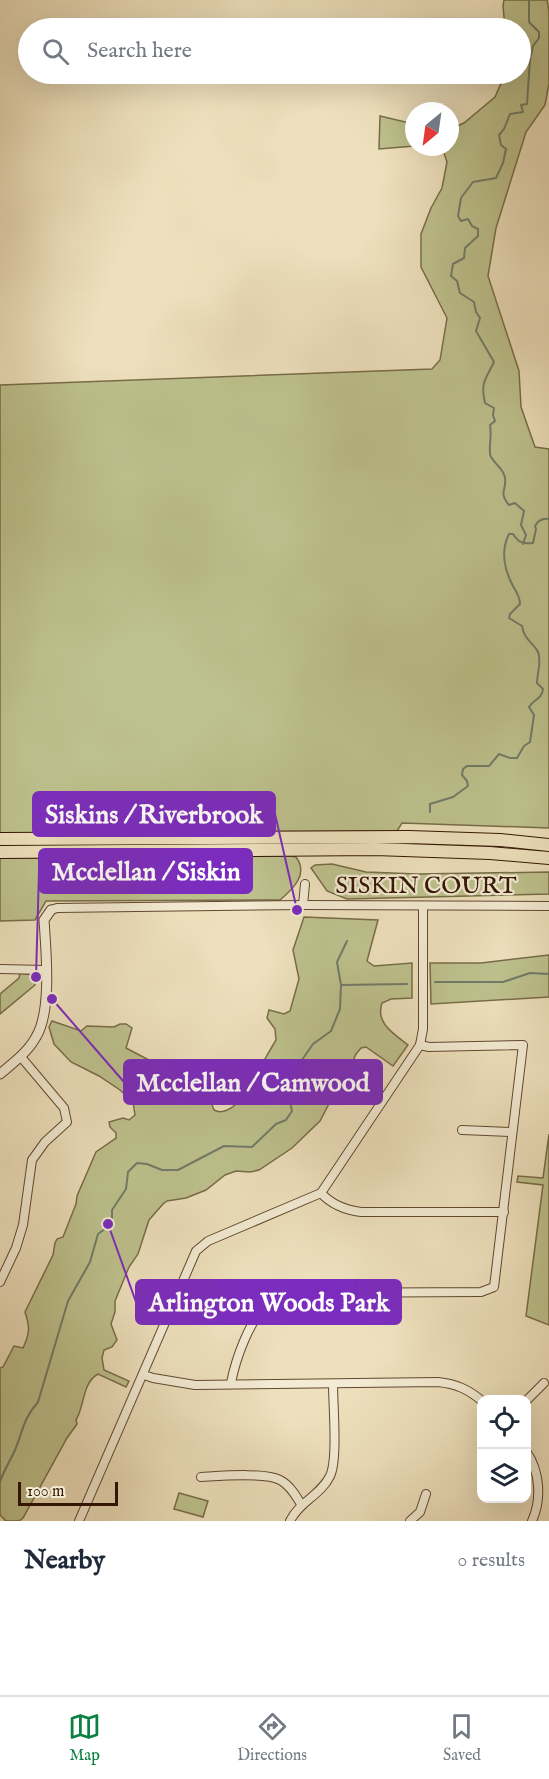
<!DOCTYPE html>
<style>
body{margin:0;font-family:"IM FELL English",serif;background:#f6f6f7;color:#1f2937}
.controls{position:absolute;right:18px;bottom:18px;display:grid;overflow:hidden;border-radius:12px;box-shadow:0 6px 24px #0002}
.controls button{width:54px;height:54px;display:grid;place-items:center;padding:0;border:0;border-bottom:2px solid #e0e1e3;background:#fff;color:#1f2937;font:30px sans-serif}
.compass{position:absolute;left:405px;top:102px;width:54px;height:54px;border-radius:50%;background:#fff;box-shadow:0 6px 24px #0002;rotate:209deg}
.scale{position:absolute;left:18px;bottom:15px;width:100px;box-sizing:border-box;padding-left:6px;border:3px solid #341603;border-top:0;font-size:16px;line-height:21px;white-space:nowrap;color:#341603;-webkit-text-stroke:4px #f3ebd3;paint-order:stroke}
.list{margin:0;padding:0;list-style:none}
h2{display:flex;justify-content:space-between;align-items:center;height:78px;margin:0;padding:0 24px;font-size:26px}
h2 small{font-size:20px;font-weight:400;color:#747a83}
.icon{flex:none;width:33px;height:33px;fill:none;stroke:currentColor;stroke-width:2;stroke-linecap:round;stroke-linejoin:round}
.map{position:relative;flex:none;width:549px;height:1521px;overflow:hidden}
.search{position:absolute;background:#fff;box-shadow:0 6px 24px #0002;left:18px;right:18px;top:18px;height:66px;display:flex;align-items:center;gap:15px;box-sizing:border-box;padding:0 21px;border-radius:33px;color:#747a83;font-size:22px}
.sheet{height:174px;background:#fff}
nav{display:flex;justify-content:space-around;align-items:center;box-sizing:border-box;height:84px;border-top:2px solid #e0e1e3;background:#fff;font-size:16px;color:#747a83}
nav a{display:grid;justify-items:center;gap:3px}
nav .on{color:#0b8043}
.map>svg:first-child{display:block}
</style>
<div class="map">
<svg width="549" height="1521" viewBox="0 0 549 1521">
<rect width="100%" height="100%" fill="#ede0bc"/>
<filter id="stains"><feTurbulence type="fractalNoise" baseFrequency=".00333" numOctaves="4"/><feColorMatrix values="0 0 0 0 .2 0 0 0 0 .09 0 0 0 0 .02 0 0 0 .5 -.17"/></filter>
<radialGradient id="worn" r=".72"><stop offset=".6" stop-color="#630" stop-opacity="0"/><stop offset="1" stop-color="#630" stop-opacity=".3"/></radialGradient>
<g fill="#bdc18d" stroke="#786c48" stroke-width="1.5">
<path d="M504,0h43l2,11v72l-4,22 -19,27 -30,96 -8,48 31,95 2,36 14,40 14,2v379l-147,-5 -5,8 -397,2v-448l432,-16 8,-9 7,-42 -26,-51v-33l10,-26 11,-20 5,-26 -3,-9 -16,-6h22v-18l14,-6 31,-26 10,-23h15v-46h-15l-2,-22z"/>
<path d="M380,116l34,8v22l-35,3z"/>
<path d="M291,856l5,1c13,17 -3,32 -16,43l-234,1 -11,19 -35,1v-63z"/>
<path d="M332,864l34,8 52,2 131,-2v22l-202,5 -20,-8 -16,-23 4,-3z"/>
<path d="M304,917l74,3 -11,41 7,5 38,-3v35l-21,1 -9,4c-7,20 12,31 26,42l-15,21 -27,-19 -5,1 -5,6 -6,14 -6,7 -24,46 -28,27 -33,22 -9,2 -14,-1 -11,4 -19,15 -20,8 -19,3 -4,3 -14,16 -11,34 -9,13 -14,34v11l-4,12 6,16 -5,7 -8,3 -2,8 2,12 25,11 -3,6 -28,-13c-16,9 -13,31 -22,46l1,4 -10,14 -44,80 -4,3h-13l-6,-6v-147l3,-1 11,-21 9,2c7,-15 7,-21 2,-36l28,-57 2,-12 2,-4 6,-2 13,-33 1,-8 19,-44 20,-14v-5l-6,-6 -1,-5 14,-4 6,2 6,-5 -2,-13 -13,-12 -21,-14 -28,-14 -17,-18 -5,-17 3,-6 29,10 6,-5 27,1 6,-3h6l6,4 -6,20 63,33 4,6 17,13 4,10c7,4 15,0 21,-5 9,-7 33,-52 41,-65l-1,-11 -8,-11 2,-8 15,4 6,-3 9,-32 -6,-29z"/>
<path d="M549,955v42l-118,7 -1,-41h51z"/>
<path d="M20,973l14,2 1,10 -35,29v-20l19,-16z"/>
<path d="M549,1134v191l-23,-9 17,-131 -26,-3 1,-6 25,2z"/>
<path d="M179,1493l29,8 -5,16 -29,-8z"/>
</g>
<g fill="none" stroke-linecap="round" stroke-linejoin="round">
<g stroke="#717b68" stroke-width="2">
<path d="M523,544l3,-9 -5,-10 3,-14 -9,-8 -6,2c-11,-13 -2,-15 -4,-27 -1,-10 -13,-15 -15,-24 -1,-9 2,-19 0,-29l5,-4 -2,-6 1,-7 -9,-5c-5,-21 1,-24 9,-41l-18,-31 4,-13 -4,-6 -2,-10 -14,-9 -3,-12 -6,-5 2,-12 11,-6 1,-10 13,-12v-7l-6,-3 -4,-7 -7,2 -3,-5 3,-18 12,-16 23,-4 7,-15 3,-14 -5,-4 -2,-10 5,-6 6,-15 13,-2 -2,-7 6,-1 3,-45 3,-13 6,-8v-6l-10,-10v-22"/>
<path d="M430,812v-8l23,-7 15,-11 -1,-5 -5,-6 1,-6 4,-3h22l10,-12 11,4h7l7,-12 6,-4 4,-27 -5,-8c5,-8 13,-8 14,-18l-6,-6c0,-9 5,-22 1,-31 -5,-10 -14,-12 -16,-26l-13,-8 1,-4 10,-10c0,-7 -3,-11 -7,-18 -9,-17 -12,-36 -4,-52h4c6,9 10,10 20,9l3,-14 -1,-3c3,-6 7,-8 14,-7"/>
<path d="M435,982h68l27,-9 19,1"/>
<path d="M341,985l66,-1"/>
<path d="M0,1482c4,-12 10,-21 15,-32 8,-19 8,-31 23,-48l30,-101 22,-39 8,-28 7,-5 7,-9v-10l14,-21 2,-17 9,-9 10,1 15,6h16l46,-24 28,1 24,-23 10,-4 6,-9 -3,-14 8,-30 16,-23 18,-13 9,-22 1,-24 -4,-23 10,-21"/>
</g>
<defs>
<g id="minor">
<path d="M303,905l2,-21"/>
<path d="M51,910l6,-2 246,-3 246,1"/>
<path d="M0,969l46,1"/>
<path d="M462,1130l50,2"/>
<path d="M321,1193c11,12 24,17 40,19h143"/>
<path d="M0,1282l16,-34 7,-23 9,-65 13,-18 22,-20 -3,-14 -43,-51"/>
<path d="M144,1375l9,3 42,7 243,-3c18,2 30,7 44,19"/>
<path d="M231,1383c4,-21 18,-64 36,-77 8,-7 20,-10 31,-13l183,-1 13,-5 29,-242 -94,2 -9,-2"/>
<path d="M526,1401l18,-18"/>
<path d="M526,1451c14,20 16,48 6,70"/>
<path d="M201,1477c19,-1 64,-5 79,3 10,5 16,16 21,24"/>
<path d="M79,1521l117,-270 12,-10 113,-48 99,-148 3,-16v-123"/>
<path d="M290,1521c9,-19 31,-26 40,-45 8,-16 3,-71 3,-92"/>
<path d="M410,1521l10,-9 6,-18"/>
</g>
<path id="tertiary" d="M0,1074c13,-11 28,-22 36,-37 16,-26 10,-86 8,-117l7,-10"/>
<g id="primary">
<path d="M0,839l409,-2 91,3 49,5"/>
<path d="M0,852l375,-3 115,4 59,5"/>
</g>
</defs>
<use href="#minor" stroke="#624831" stroke-width="10"/>
<use href="#tertiary" stroke="#624831" stroke-width="11"/>
<use href="#primary" stroke="#341603" stroke-width="14"/>
<use href="#minor" stroke="#f3ebd3" stroke-width="8"/>
<use href="#tertiary" stroke="#f3ebd3" stroke-width="9"/>
<use href="#primary" stroke="#ede0bc" stroke-width="12"/>
</g>
<g text-anchor="middle" dominant-baseline="central" stroke-width="4.5" stroke-linejoin="round" paint-order="stroke">
<g font-size="24" fill="#341603" stroke="#f3ebd3">
<text x="426" y="886">SISKIN COURT</text>
</g>
</g>
<path fill="none" stroke="#7b2cbf" stroke-width="2" d="M297 910L275 814M36 977L39 871M52 999L124 1082M108 1224L136 1302"/>
<g fill="#7b2cbf" stroke="#f3ebd3" stroke-width="2">
<circle cx="297" cy="910" r="6"/>
<circle cx="36" cy="977" r="6"/>
<circle cx="52" cy="999" r="6"/>
<circle cx="108" cy="1224" r="6"/>
</g>
<g fill="#7b2cbf" stroke="#7b2cbf" stroke-width="2">
<rect x="33" y="792" width="242" height="44" rx="6"/>
<rect x="39" y="849" width="213" height="44" rx="6"/>
<rect x="124" y="1060" width="258" height="44" rx="6"/>
<rect x="136" y="1280" width="265" height="44" rx="6"/>
</g>
<g font-size="26" text-anchor="middle" font-weight="bold" fill="#fff">
<text x="154" y="823">Siskins / Riverbrook</text>
<text x="146" y="880">Mcclellan / Siskin</text>
<text x="253" y="1091">Mcclellan / Camwood</text>
<text x="269" y="1311">Arlington Woods Park</text>
</g>
<rect width="100%" height="100%" filter="url(#stains)"/>
<rect width="100%" height="100%" fill="url(#worn)"/>
</svg>
<div class="controls">
<button><svg class="icon" aria-label="locate" viewBox="0 0 24 24"><circle cx="12" cy="12" r="6"/><path d="M12 2v4M12 18v4M2 12h4M18 12h4"/></svg></button>
<button><svg class="icon" aria-label="layers" viewBox="0 0 24 24"><path d="M12 4l9 5-9 5-9-5zM3 14l9 5 9-5"/></svg></button>
</div>
<svg class="compass" viewBox="-18 -18 36 36"><path d="M0-13l5 13h-10z" fill="#e53935"/><path d="M0 13l5-13h-10z" fill="#747a83"/></svg>
<div class="scale">100 m</div>
<div class="search"><svg class="icon" aria-label="search" viewBox="0 0 24 24"><circle cx="10" cy="10" r="6"/><path d="M15 15l6 6"/></svg>Search here</div>
</div>
<section class="sheet">
<h2>Nearby<small>0 results</small></h2>
<ul class="list">
</ul>
</section>
<nav>
<a class="on"><svg class="icon" aria-label="map" viewBox="0 0 24 24"><path d="M3 6l6-2 6 2 6-2v14l-6 2-6-2-6 2zM9 4v14M15 6v14"/></svg>Map</a>
<a><svg class="icon" aria-label="directions" viewBox="0 0 24 24"><path d="M12 3l9 9-9 9-9-9zM9 14v-3h6M13 9l2 2-2 2"/></svg>Directions</a>
<a><svg class="icon" aria-label="saved" viewBox="0 0 24 24"><path d="M7 4h10v16l-5-4-5 4z"/></svg>Saved</a>
</nav>
